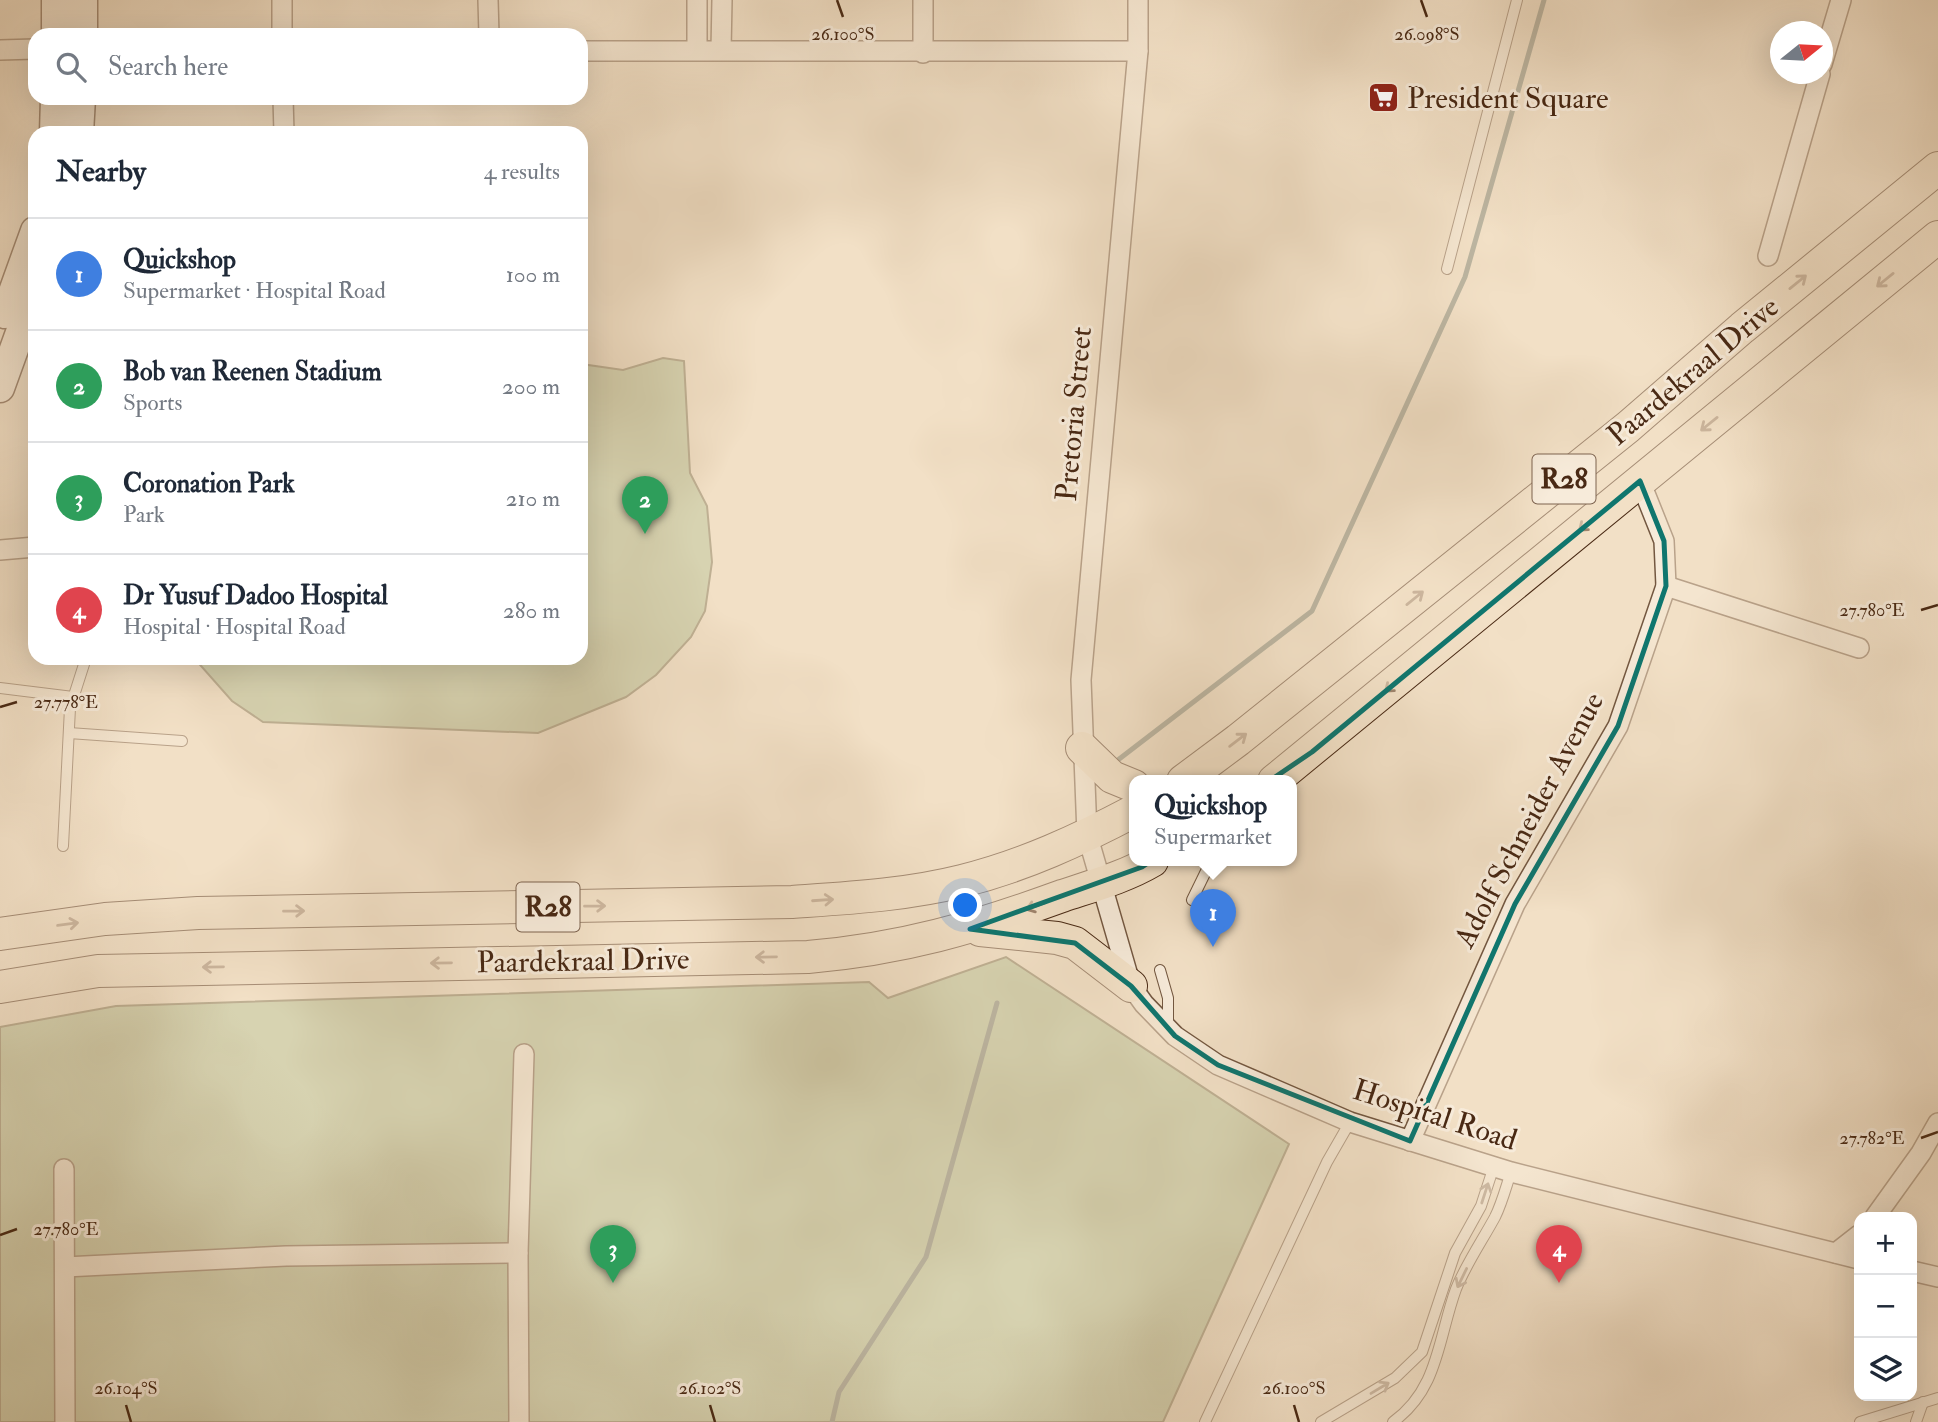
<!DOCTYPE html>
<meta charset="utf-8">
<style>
body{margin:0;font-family:"IM FELL Double Pica",serif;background:#f6f6f7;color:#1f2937}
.controls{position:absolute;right:21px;bottom:21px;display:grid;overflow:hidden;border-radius:14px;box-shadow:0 7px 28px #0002}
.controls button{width:63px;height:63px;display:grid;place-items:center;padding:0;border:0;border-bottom:2px solid #e0e1e3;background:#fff;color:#1f2937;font:35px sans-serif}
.compass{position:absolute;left:1770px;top:21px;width:63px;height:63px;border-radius:50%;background:#fff;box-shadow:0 7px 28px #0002;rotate:72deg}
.you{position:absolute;left:966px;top:906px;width:24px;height:24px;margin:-18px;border:5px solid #fff;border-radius:50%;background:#1a73e8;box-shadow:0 0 0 10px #1a73e833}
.badge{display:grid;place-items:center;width:46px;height:46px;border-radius:50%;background:#1a73e8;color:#fff;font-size:23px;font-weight:700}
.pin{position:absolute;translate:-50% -58px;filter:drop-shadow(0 2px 4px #0008)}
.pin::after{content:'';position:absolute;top:37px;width:24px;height:21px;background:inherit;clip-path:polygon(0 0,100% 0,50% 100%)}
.popup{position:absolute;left:1129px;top:775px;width:168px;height:91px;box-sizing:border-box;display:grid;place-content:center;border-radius:14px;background:#fff;filter:drop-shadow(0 2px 5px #0005);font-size:23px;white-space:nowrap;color:#747a83}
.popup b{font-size:26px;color:#1f2937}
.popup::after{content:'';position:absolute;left:50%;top:100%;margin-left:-14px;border:14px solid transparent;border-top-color:#fff}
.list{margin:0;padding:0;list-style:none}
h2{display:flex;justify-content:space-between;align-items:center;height:91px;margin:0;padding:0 28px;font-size:30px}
h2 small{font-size:23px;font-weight:400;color:#747a83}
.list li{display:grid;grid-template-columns:46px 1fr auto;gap:21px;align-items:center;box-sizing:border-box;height:112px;padding:0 28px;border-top:2px solid #e0e1e3}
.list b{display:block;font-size:26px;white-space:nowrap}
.list p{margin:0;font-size:23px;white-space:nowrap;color:#747a83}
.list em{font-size:23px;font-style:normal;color:#747a83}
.icon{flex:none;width:38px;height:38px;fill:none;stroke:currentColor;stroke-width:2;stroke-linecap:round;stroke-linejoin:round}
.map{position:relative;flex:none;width:1938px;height:1422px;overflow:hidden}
.search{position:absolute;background:#fff;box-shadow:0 7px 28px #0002;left:28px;top:28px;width:560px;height:77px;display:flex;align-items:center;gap:18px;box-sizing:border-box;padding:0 24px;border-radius:21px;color:#747a83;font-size:26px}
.panel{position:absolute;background:#fff;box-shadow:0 7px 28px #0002;left:28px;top:126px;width:560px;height:539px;border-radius:21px}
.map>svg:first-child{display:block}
</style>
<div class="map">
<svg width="1938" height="1422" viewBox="0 0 1938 1422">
<rect width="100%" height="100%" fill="#f2e0c6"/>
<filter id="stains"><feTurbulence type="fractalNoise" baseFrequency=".00286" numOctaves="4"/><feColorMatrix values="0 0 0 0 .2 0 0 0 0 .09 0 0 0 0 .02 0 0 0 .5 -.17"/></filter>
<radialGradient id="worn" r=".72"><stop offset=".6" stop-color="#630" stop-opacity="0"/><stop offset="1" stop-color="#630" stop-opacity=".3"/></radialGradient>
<g fill="#b6c398" stroke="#807656" stroke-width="2">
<path d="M663,358l21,3 6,112 17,33 5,56 -7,49 -14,26 -35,38 -30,22 -88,36 -275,-11 -31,-21 -38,-43h387v-294l42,6z"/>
<path d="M1006,957l283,187 -126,278h-1163v-395l116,-21 753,-24 19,16z"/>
</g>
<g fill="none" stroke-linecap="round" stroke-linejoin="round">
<g stroke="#7a8273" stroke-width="5">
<path d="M1114,763l198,-152 153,-334 79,-277"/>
<path d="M832,1422l7,-30 87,-135 71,-254"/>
</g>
<defs>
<g id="service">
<path d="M1447,269l70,-269"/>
<path d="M0,688l73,9"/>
<path d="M69,733l113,8"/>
<path d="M63,846l7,-138 16,-50"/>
<path d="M1192,900l19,-39"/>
<path d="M1160,970l8,28v29"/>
<path d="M1205,1422l122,-260 23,-40"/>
<path d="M1321,1422l74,-44 27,-26 33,-99 26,-47 13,-40"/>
<path d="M1393,1422c46,-33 45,-84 63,-133 10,-25 26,-48 39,-72 7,-14 11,-30 16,-45"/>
<path d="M1860,1422l78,-24"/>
<path d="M1916,1422l7,-20"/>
</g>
<g id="minor">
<path d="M282,0v35"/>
<path d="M488,0l1,35"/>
<path d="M697,0v49"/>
<path d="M1138,0v51l-57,629 6,154 44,152 13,18 31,32 43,29 132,57 161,50 348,87"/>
<path d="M0,50l35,-1"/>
<path d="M721,50l1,-50"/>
<path d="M581,51h557"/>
<path d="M923,53v-53"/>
<path d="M1822,64l19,-64"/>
<path d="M283,98l1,35"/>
<path d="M1768,256l52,-182"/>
<path d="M0,550l35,-3"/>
<path d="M1666,586l193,62"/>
<path d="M1410,1141l105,-237 103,-178 48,-140 -2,-45 -24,-60"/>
<path d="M64,1169l1,253"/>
<path d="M1875,1217l46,-64 17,-30"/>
<path d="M1836,1253l23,-18"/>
<path d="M65,1267l221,-11 232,-3"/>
<path d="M1912,1271l26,6"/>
<path d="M519,1422l-1,-169 6,-199"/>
</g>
<g id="secondary">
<path d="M56,0v35"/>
<path d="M83,35v-35"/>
<path d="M54,133l1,-35"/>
<path d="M79,133l2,-35"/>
<path d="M5,314l30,-83"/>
<path d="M0,388l35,-97"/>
</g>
<g id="primary">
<path d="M1082,748l30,29 22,9"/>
<path d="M1183,781l55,-41 390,-313 114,-99 196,-160"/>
<path d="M1274,781l664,-544"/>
<path d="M980,930l77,8 18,5 56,43"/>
<path d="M0,934l105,-15 93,-6 594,-11c57,-4 114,-7 170,-21 61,-15 117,-41 172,-70"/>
<path d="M0,987l98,-16 710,-14c94,-8 166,-29 254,-61 30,-10 63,-19 90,-35"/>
</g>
</defs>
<use href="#service" stroke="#735740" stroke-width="12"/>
<use href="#minor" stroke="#735740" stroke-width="22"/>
<use href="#secondary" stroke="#492914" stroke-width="31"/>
<use href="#primary" stroke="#492914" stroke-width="34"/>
<use href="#service" stroke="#f7ebda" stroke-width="10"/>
<use href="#minor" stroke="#f7ebda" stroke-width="19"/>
<use href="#secondary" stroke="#f7ebda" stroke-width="28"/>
<use href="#primary" stroke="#f2e0c6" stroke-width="32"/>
</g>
<defs><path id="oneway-shaft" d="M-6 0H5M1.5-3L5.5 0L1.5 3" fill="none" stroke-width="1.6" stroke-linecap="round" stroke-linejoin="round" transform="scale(1.75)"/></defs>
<g stroke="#9e846d">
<use href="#oneway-shaft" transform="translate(1885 280) rotate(141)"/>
<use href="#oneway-shaft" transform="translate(1798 282) rotate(-39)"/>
<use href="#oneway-shaft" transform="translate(1709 424) rotate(141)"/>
<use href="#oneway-shaft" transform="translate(1587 524) rotate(140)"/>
<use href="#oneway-shaft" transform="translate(1415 598) rotate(-39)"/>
<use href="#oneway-shaft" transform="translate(1393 685) rotate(140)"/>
<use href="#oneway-shaft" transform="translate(1238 740) rotate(-37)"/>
<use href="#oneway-shaft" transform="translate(823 900) rotate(-4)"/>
<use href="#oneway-shaft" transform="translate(595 906) rotate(-1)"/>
<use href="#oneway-shaft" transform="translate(1036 906) rotate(160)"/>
<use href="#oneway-shaft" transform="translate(294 911) rotate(-1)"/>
<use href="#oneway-shaft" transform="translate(68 924) rotate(-8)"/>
<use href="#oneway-shaft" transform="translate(766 957) rotate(179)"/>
<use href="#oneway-shaft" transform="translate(441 963) rotate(179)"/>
<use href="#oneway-shaft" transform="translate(213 967) rotate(179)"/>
</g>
<g stroke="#a08a77">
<use href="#oneway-shaft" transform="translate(1485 1193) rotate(-72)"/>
<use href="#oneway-shaft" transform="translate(1462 1278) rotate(116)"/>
<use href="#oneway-shaft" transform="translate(1380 1388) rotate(-31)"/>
</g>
<path d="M0 0H1938V1422H0ZM1640,481l24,60 2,45 -48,140 -103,178 -105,237 -192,-76 -43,-29 -44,-50 -56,-43 -105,-14 172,-62 170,-115z" fill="#f2e0c6" fill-opacity=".55" fill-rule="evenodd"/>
<path fill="none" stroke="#0f766e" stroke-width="5" stroke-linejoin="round" d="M1640,481l24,60 2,45 -48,140 -103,178 -105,237 -192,-76 -43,-29 -44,-50 -56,-43 -105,-14 172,-62 170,-115z"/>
<path fill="none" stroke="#492914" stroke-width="2.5" d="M837,0l6,17M1421,0l6,17M1921,610l17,-5M0,707l17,-5M1921,1138l17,-6M0,1235l17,-6M126,1405l5,17M710,1405l5,17M1294,1405l5,17"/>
<defs>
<symbol id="supermarket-square" viewBox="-11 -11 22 22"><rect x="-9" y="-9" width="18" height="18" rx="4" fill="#8f2418" stroke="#f7ebda"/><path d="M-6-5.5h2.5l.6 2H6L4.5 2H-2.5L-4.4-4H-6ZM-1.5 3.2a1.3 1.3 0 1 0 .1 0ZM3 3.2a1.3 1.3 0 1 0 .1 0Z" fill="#fff"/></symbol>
</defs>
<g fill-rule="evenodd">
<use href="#supermarket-square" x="1366" y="80" width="35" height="35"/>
</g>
<g text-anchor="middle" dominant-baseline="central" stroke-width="6" stroke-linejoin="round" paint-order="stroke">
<g fill="#f7ebda" stroke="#7d634f" stroke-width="2">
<rect x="1532.5" y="454.5" width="63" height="49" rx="5"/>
<rect x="516.5" y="882.5" width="63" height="49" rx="5"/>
</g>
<g font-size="28" font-weight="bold" fill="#492914">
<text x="1564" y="479">R28</text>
<text x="548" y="907">R28</text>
</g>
<g font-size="30" fill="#492914" stroke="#f7ebda" text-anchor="start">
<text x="1407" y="98">President Square</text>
</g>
<g font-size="30" fill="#492914" stroke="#f7ebda">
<text transform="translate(1693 371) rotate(-40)">Paardekraal Drive</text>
<text transform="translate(1074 414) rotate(-85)">Pretoria Street</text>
<text transform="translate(1529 820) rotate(-62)">Adolf Schneider Avenue</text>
<text transform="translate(583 961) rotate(-1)">Paardekraal Drive</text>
<text transform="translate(1435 1115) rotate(18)">Hospital Road</text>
</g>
</g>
<g font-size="18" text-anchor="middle" fill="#492914" stroke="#f7ebda" stroke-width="6" stroke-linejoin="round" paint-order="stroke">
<text x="843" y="40">26.100°S</text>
<text x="1427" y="40">26.098°S</text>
<text x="1872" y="616">27.780°E</text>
<text x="66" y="708">27.778°E</text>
<text x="1872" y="1144">27.782°E</text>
<text x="66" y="1235">27.780°E</text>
<text x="126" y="1394">26.104°S</text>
<text x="710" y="1394">26.102°S</text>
<text x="1294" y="1394">26.100°S</text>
</g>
<rect width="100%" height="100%" filter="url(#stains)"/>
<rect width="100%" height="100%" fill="url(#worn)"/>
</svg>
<div class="controls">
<button>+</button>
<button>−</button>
<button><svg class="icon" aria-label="layers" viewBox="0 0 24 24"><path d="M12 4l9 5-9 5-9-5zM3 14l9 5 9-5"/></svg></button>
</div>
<svg class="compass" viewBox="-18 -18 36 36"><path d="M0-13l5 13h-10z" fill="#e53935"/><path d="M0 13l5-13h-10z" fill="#747a83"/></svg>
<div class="you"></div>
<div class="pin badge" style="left:1213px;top:947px;background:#3f7fe0">1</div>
<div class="popup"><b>Quickshop</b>Supermarket</div>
<div class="pin badge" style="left:645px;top:534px;background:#2e9e5b">2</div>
<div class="pin badge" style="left:613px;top:1283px;background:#2e9e5b">3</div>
<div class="pin badge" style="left:1559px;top:1283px;background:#e0444e">4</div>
<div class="search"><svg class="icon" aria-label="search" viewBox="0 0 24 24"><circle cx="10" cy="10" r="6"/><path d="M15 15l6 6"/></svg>Search here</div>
<section class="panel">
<h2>Nearby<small>4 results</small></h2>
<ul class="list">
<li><span class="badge" style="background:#3f7fe0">1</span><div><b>Quickshop</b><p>Supermarket · Hospital Road</p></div><em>100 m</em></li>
<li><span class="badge" style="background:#2e9e5b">2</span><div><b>Bob van Reenen Stadium</b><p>Sports</p></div><em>200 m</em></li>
<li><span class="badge" style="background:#2e9e5b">3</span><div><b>Coronation Park</b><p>Park</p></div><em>210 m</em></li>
<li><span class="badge" style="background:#e0444e">4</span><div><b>Dr Yusuf Dadoo Hospital</b><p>Hospital · Hospital Road</p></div><em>280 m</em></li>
</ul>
</section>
</div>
